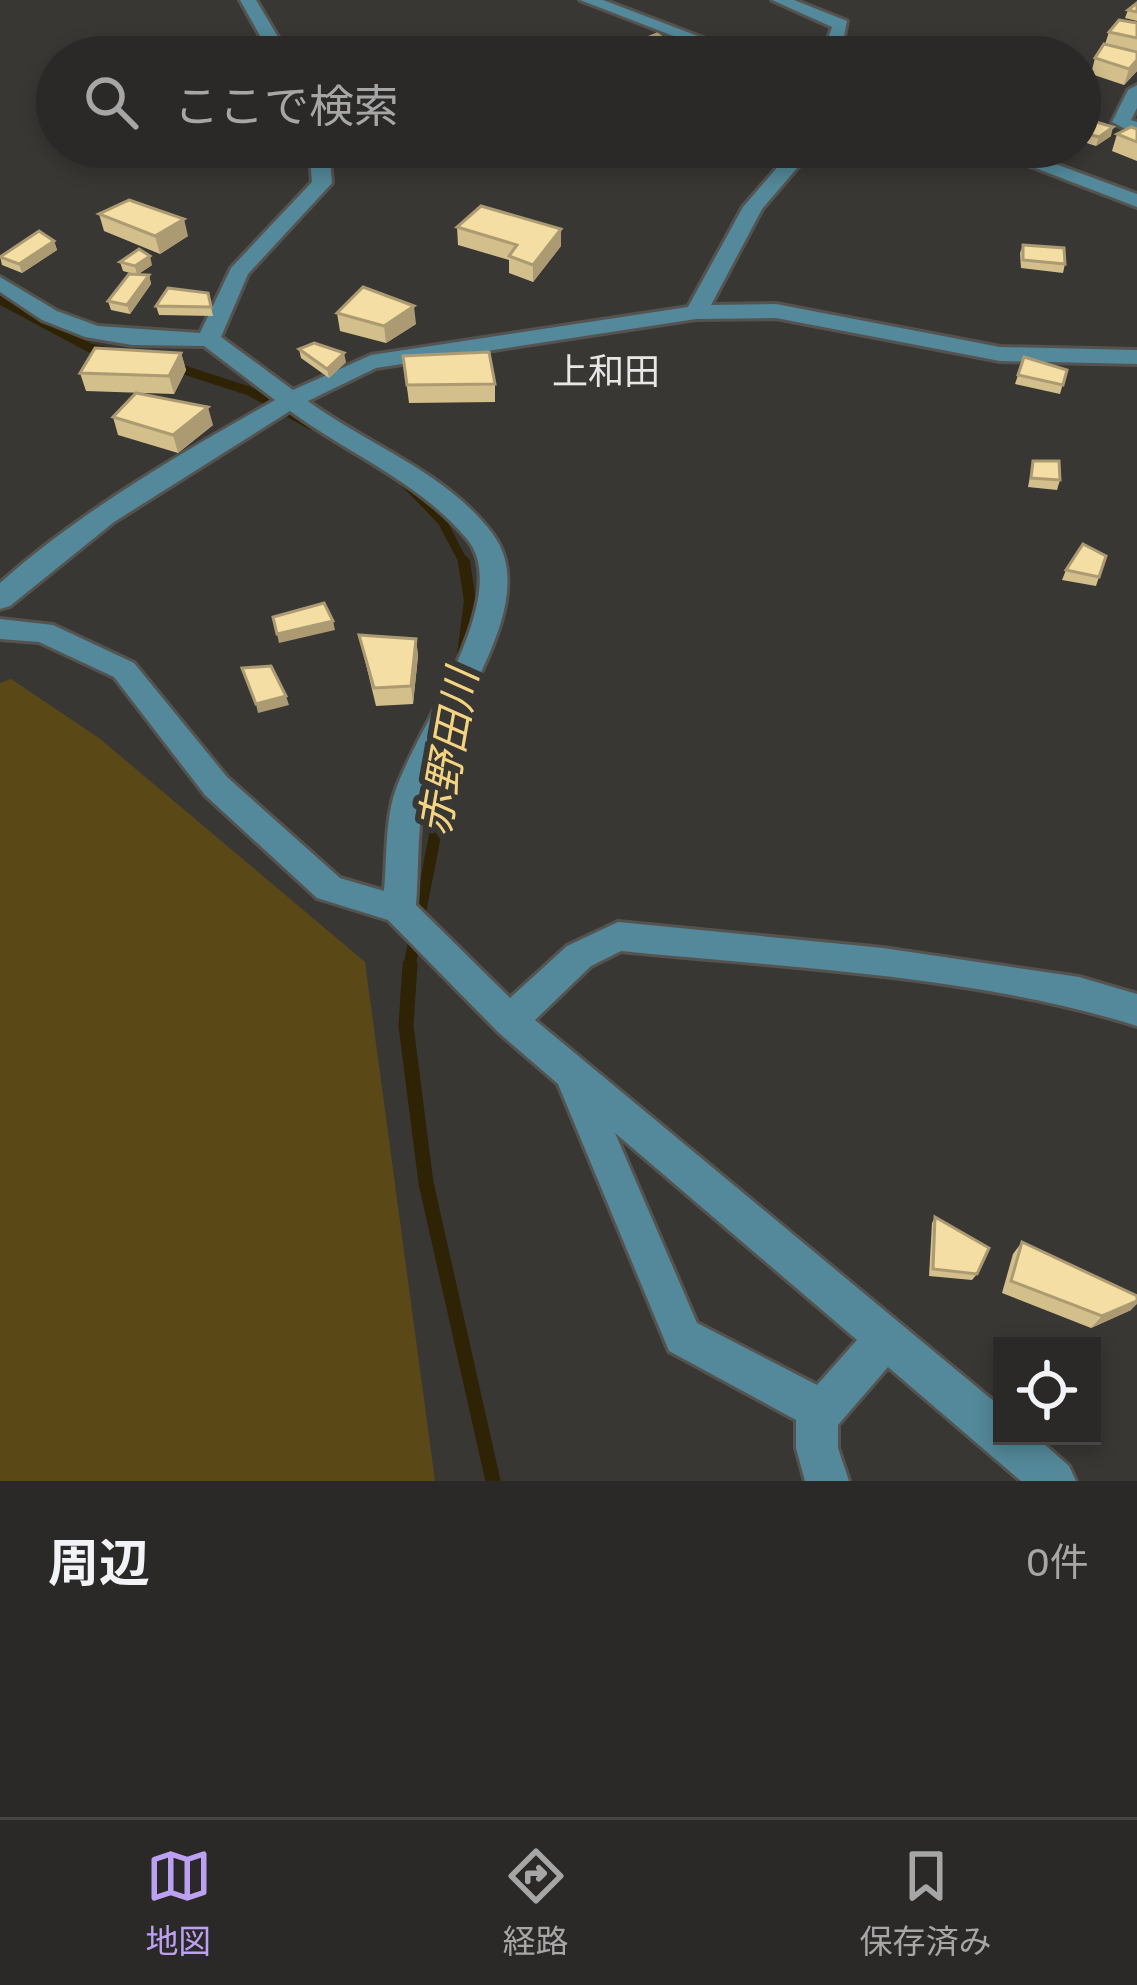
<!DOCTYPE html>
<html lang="ja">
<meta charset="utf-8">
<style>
body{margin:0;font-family:"Golos Text","Noto Sans JP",sans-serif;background:#33312f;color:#f1f3f6}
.controls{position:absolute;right:36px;bottom:36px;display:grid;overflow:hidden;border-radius:0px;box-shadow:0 6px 18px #0003}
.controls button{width:108px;height:108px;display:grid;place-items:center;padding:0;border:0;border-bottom:3px solid #474544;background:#2b2927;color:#f1f3f6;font:60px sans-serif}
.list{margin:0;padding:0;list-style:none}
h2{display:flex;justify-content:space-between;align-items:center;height:156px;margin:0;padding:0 48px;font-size:51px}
h2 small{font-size:39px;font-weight:400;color:#a6a6a7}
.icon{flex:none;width:66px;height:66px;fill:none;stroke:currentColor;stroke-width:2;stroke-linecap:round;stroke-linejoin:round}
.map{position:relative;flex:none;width:1137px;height:1481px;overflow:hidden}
.search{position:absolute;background:#2b2927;box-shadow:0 6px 18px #0003;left:36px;right:36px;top:36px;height:132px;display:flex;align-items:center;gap:30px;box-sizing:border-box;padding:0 42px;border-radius:66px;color:#a6a6a7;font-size:45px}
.sheet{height:336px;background:#2b2927}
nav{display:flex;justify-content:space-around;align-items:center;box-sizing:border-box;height:168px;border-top:3px solid #474544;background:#2b2927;font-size:33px;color:#a6a6a7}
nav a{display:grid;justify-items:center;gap:6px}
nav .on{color:#bca0f2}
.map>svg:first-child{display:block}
</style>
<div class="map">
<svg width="1137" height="1481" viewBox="0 0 1137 1481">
<rect width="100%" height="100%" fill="#393734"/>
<path fill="#5a4917" d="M11,679l88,59 266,224 70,519h-435v-798z"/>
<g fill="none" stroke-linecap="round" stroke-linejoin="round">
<g stroke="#2e2405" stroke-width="9">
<path d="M0,300l90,48 19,4"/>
<path d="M175,367l74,24 62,34"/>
<path d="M404,482l38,39 23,44"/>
</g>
<g stroke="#2e2405" stroke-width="12">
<path d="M463,654l7,-53 -6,-39"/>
<path d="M409,968l25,-127 13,-109"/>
</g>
<path stroke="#2e2405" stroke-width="15" d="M410,965l-4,61 20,157 67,298"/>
<defs>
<g id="minor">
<path d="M240,0h16l34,57h-18z"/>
<path d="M580,0h23l150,57h-25z"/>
<path d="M772,0h22l53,21 -7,36h-18l10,-30z"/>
<path d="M1137,85v23l-6,12 6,2v13l-25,-13 16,-32z"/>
<path d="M309,147h20l3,36 -84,91 -27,63 72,53 78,-35 317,-48 55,-100 52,-60h20l-53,62 -51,96 65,-1 224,43 137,3v14l-137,-3 -224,-43 -80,1 -320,49 -68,33c61,45 137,70 184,132 55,71 -52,192 -68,263 -7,34 -5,74 -8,109l94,93 57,-52 51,-24 265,26 196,29 58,17v32c-162,-51 -347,-58 -516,-75l-30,15 -56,54 467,388v28h33l34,30 7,15h-55l-133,-114 -50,58v23l11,33h-44l-9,-33v-28l-127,-69 -111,-267 -60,-52 -110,-112 -71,-22 -112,-103 -91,-118 -75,-35 -39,-3v-20l53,6 81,38 93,114 113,101 44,13c3,-31 1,-70 11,-99 19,-60 120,-196 72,-253 -49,-58 -117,-84 -177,-128l-176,111 -104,84 -10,3v-26c82,-73 180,-129 275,-183l-71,-54 -72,-1 -47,-8 -43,-17 -42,-28v-15l57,34 41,15 102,7 31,-65 81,-86zM615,1133l242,207 -40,45 -120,-62z"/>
<path d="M981,147h28l128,47v13z"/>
</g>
</defs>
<use href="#minor" stroke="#555350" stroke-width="6"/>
<use href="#minor" fill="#53899a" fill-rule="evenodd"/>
</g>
<g fill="#d3bf8c">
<path d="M1137,3v18l-12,-3 3,-8z"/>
<path d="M1137,23v48l-13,14 -33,-11 4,-16 10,-14 4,-12z"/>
<path d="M630,45l49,3v8l-43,1 -6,-4z"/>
<path d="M1080,117l31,19 -15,10 -16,-5z"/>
<path d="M1137,129v32l-25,-10 5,-17z"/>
<path d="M99,214l89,22 -28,18 -56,-23z"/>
<path d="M457,227l104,2v17l-28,36 -24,-9v-13l-51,-15z"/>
<path d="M54,241l3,9 -35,23 -20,-8 -2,-9z"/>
<path d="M1023,245l42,19 -2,9 -42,-5 -1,-15z"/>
<path d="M120,262l32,3 -15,10h12l2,9 -21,30 -19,-4 -3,-9 29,-26 -14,-4z"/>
<path d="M208,293l5,23 -54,-1 -3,-9z"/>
<path d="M337,313l79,11 -30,19 -46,-12z"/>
<path d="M299,349l47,13 -17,16 -28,-20z"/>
<path d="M181,353l5,17 -12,24 -88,-3 -6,-18z"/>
<path d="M403,356l92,28v18l-86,1z"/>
<path d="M1024,357l43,13 -7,24 -45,-10z"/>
<path d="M113,417l100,8 -35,28 -60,-18z"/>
<path d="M1033,461l27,19 -3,10 -29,-3z"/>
<path d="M1106,556l-10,30 -34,-6 4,-10z"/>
<path d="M359,635l57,4 2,17 -5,48 -37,2z"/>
<path d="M935,1217l42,57 -5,6 -43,-4 3,-53z"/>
<path d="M1022,1242l109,68 -40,18 -89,-35 11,-39z"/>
</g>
<g fill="#ac9b72">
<path d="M679,48v8l-32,1z"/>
<path d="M1137,60v11l-13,14 5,-16z"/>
<path d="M1113,127l-2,9 -15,10 3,-9z"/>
<path d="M184,219l4,17 -28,18 -5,-18z"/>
<path d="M561,229v17l-28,36v-17z"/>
<path d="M54,241l3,9 -35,23 -3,-9z"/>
<path d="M150,256l2,9 -15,10 -2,-9z"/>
<path d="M149,275l2,9 -21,30 -3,-9z"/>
<path d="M414,306l2,18 -30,19 -2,-17z"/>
<path d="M181,353l5,17 -12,24 -5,-18z"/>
<path d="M344,353l2,9 -17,16 -2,-9z"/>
<path d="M208,407l5,18 -35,28 -5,-18z"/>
<path d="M333,621l2,9 -56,13 -2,-9z"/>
<path d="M416,639l2,17 -5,48 -2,-18z"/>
<path d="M286,696l3,9 -31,8 -2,-9z"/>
<path d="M1137,1301v3l-6,6 -40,18 11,-12z"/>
</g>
<g fill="#f5dea3" stroke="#ac9b72" stroke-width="3">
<path d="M1137,3v9l-9,-2z"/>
<path d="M1119,20l18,3v15l-28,-6z"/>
<path d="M657,34l22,14 -32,8 -17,-11z"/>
<path d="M1104,44l33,8v8l-8,9 -34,-11z"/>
<path d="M1080,117l33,10 -14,10 -19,-5z"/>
<path d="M1131,127l6,2v13l-20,-8z"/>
<path d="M129,200l55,19 -29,17 -56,-22z"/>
<path d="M481,206l80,23 -28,36 -24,-9 8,-11 -60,-18z"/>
<path d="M39,231l15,10 -35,23 -19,-7z"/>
<path d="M1023,245l41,3 1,16 -42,-4z"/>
<path d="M139,249l11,7 -15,10 -15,-4z"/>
<path d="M129,274l20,1 -22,30 -19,-4z"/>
<path d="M363,287l51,19 -30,20 -47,-13z"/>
<path d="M168,288l40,5 3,14 -55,-1z"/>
<path d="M314,343l30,10 -17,16 -28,-20z"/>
<path d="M95,348l86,5 -12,23 -89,-3z"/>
<path d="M489,352l6,32 -88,1 -4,-29z"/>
<path d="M1024,357l43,13 -4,15 -45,-10z"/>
<path d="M136,393l72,14 -35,28 -60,-18z"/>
<path d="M1033,461h26l1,19 -29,-2z"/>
<path d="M1083,544l23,12 -7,21 -33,-7z"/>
<path d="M324,603l9,18 -56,13 -4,-17z"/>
<path d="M359,635l57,4 -5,47 -37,2z"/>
<path d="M271,666l15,30 -30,8 -14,-36z"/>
<path d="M935,1217l54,31 -12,26 -44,-5z"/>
<path d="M1022,1242l115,54v5l-35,15 -91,-35z"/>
</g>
<g text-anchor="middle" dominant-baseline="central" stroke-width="12" stroke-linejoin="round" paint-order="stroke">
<g font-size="36" fill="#e8e7e5" stroke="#393734">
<text x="606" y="370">上和田</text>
</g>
<g font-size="42" font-style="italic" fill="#f4d480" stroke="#393734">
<text transform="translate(447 752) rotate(-80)">赤野田川</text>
</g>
</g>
</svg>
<div class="controls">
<button><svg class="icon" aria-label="locate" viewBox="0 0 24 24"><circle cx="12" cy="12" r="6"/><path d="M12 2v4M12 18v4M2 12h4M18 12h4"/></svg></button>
</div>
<div class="search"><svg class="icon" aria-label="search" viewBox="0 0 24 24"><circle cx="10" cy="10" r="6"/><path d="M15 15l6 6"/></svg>ここで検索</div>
</div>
<section class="sheet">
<h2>周辺<small>0件</small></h2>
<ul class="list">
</ul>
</section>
<nav>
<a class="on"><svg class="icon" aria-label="map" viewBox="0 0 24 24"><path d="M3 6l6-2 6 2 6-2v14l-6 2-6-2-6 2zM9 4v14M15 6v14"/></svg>地図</a>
<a><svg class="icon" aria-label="directions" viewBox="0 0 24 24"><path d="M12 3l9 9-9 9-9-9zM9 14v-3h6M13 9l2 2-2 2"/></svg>経路</a>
<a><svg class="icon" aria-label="saved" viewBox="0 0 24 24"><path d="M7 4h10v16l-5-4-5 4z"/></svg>保存済み</a>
</nav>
